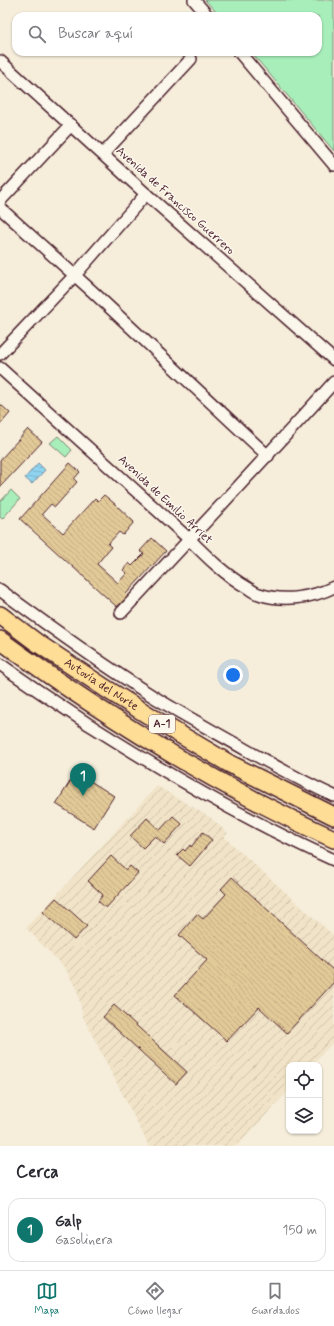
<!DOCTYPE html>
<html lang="es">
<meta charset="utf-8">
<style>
body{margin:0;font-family:Mynerve,sans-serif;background:#f7f7f7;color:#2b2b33}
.controls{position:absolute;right:12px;bottom:12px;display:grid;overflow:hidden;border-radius:8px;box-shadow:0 1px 3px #0004}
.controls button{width:36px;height:36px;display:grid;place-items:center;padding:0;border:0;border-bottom:1px solid #e1e1e2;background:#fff;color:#2b2b33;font:20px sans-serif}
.you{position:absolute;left:233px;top:675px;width:14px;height:14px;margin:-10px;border:3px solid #fff;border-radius:50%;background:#1a73e8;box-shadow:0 0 0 6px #1a73e833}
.badge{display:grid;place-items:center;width:26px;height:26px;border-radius:50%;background:#0f766e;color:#fff;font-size:13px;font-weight:700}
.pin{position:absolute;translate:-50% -33px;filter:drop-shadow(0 1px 2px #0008)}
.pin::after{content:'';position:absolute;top:21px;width:14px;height:12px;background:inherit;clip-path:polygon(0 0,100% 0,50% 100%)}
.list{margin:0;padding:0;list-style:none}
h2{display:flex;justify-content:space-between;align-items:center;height:52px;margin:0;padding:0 16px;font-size:17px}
h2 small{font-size:13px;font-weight:400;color:#7c7c81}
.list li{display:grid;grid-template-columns:26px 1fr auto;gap:12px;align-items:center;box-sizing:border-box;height:64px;margin:0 8px 8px;padding:0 8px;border:1px solid #e1e1e2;border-radius:12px}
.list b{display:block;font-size:15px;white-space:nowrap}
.list p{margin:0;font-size:13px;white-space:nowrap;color:#7c7c81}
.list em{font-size:13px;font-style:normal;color:#7c7c81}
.icon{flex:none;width:22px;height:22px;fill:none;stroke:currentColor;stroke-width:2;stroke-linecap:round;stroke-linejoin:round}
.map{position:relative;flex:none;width:334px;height:1146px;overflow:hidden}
.search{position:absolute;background:#fff;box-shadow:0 1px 3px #0004;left:12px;right:12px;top:12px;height:44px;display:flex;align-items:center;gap:10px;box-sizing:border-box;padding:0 14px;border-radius:12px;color:#7c7c81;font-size:15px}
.sheet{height:124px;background:#fff}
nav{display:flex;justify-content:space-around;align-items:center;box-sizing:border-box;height:56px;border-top:1px solid #e1e1e2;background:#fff;font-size:11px;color:#7c7c81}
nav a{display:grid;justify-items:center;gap:2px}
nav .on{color:#0f766e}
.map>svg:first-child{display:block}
</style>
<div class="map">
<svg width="334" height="1146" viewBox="0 0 334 1146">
<defs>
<pattern id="industrial-furrows" width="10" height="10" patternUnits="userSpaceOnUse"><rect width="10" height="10" fill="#f0e3c7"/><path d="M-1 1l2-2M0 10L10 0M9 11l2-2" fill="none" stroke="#cfc2ab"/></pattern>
<pattern id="water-rules" width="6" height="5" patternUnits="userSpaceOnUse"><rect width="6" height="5" fill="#8fd4f0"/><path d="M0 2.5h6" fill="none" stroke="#7db6ce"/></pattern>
<pattern id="building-back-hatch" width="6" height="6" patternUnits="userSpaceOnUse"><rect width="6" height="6" fill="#e2c998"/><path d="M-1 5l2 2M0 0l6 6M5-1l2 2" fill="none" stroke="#c3ac83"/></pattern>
</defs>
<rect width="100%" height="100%" fill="#f6eedb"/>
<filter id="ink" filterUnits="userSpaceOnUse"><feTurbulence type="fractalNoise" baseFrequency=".025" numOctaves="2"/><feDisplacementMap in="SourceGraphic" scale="8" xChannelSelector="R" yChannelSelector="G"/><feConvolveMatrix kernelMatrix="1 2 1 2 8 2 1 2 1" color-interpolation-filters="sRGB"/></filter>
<g filter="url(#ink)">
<path fill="url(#industrial-furrows)" d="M157,786l54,32 17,15 -4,4 110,99v105l-22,24h-23v25l-52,56h-88l-66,-129 -6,-27 -12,-22 -39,-40z"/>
<g fill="#a8eeba" stroke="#798672">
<path d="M205,0h129v151l-83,-99h67v-36h-98z"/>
<path d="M58,436l14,14 -6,7 -16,-14z"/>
<path d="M11,490l9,9 -18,20 -2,-2v-15z"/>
</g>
<path fill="url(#water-rules)" stroke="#738ca1" d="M38,463l7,7 -13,14 -7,-6z"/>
<g fill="url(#building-back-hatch)" stroke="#4a1f2b">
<path d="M0,404l10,9 -10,12z"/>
<path d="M28,429l14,13 -42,45v-27z"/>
<path d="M70,463l10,9 -6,7 3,3 -22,25 -4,-3 -9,10 21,19 32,-35 3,3 6,-6 11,9 19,18 -11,13 -4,-3 -11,12 3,3 -14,17 21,19 9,-10 -4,-3 6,-7 3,3 12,-12 -4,-3 12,-13 14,13 -40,43 2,2 -11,11 -97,-88z"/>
<path d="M76,772l38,24 -20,32 -38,-24z"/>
<path d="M173,816l9,8 -18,20 -9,-8 -12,12 -13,-12 17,-18 13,12z"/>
<path d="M203,832l9,8 -22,26 -13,-11 6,-6 2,2 5,-6 1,2z"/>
<path d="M111,856l15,14 4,-4 8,7 -32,35 -8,-7 5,-6 -15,-14z"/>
<path d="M232,877l102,94v11l-47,51 -28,-26 -32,34 -52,-46 32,-35 -28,-25 18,-21 6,5 23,-25 -5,-5z"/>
<path d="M56,898l31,28 -13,14 -31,-28z"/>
<path d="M114,1005l73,67 -11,12 -73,-67z"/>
</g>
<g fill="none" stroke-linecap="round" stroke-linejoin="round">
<defs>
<g id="minor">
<path d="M194,0l14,16"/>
<path d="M239,52l95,113"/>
<path d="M0,61l146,133 188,166"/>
<path d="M103,154l88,-95"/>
<path d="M0,201l71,-76"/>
<path d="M0,208l92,83 176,165"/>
<path d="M0,354l75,-79 71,-81"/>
<path d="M0,368l189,171c18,18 36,36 59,49 3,2 7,5 11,6 24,8 53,4 75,-7"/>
<path d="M0,590c50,37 101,74 154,107 31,19 63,36 94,54 29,16 57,32 86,45"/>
<path d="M121,613c71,-77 143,-153 213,-231"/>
<path d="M0,664c30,22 61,42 93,63 77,49 157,95 241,133"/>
</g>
<g id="highway">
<path id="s1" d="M0,615l36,27 69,46 59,37 66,39 104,52"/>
<path d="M0,640c104,76 217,146 334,199"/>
</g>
</defs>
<use href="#minor" stroke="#4a1f2b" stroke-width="14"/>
<use href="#highway" stroke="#4a1f2b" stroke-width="20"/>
<use href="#minor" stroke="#fbf7ec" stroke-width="11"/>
<use href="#highway" stroke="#fedd96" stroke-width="17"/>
</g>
</g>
<g text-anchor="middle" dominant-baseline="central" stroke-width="3" stroke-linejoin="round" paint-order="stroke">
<rect fill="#fbf7ec" stroke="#7f6065" stroke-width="1" x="149" y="715" width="26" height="18" rx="3"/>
<g font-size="11" font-weight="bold" fill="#4a1f2b">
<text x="162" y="724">A-1</text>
</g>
<g font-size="12" fill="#4a1f2b" stroke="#fbf7ec">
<text transform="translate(175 201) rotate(42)">Avenida de Francisco Guerrero</text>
<text transform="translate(165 500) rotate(43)">Avenida de Emilio Arriet</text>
<text stroke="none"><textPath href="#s1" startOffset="123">Autovía del Norte</textPath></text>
</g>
</g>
</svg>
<div class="controls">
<button><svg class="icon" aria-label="locate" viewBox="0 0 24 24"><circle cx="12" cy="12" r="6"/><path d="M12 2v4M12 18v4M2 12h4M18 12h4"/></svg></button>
<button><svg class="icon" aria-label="layers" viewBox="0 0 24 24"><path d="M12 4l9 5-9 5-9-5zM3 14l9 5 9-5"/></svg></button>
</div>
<div class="you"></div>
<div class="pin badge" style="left:83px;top:796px">1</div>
<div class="search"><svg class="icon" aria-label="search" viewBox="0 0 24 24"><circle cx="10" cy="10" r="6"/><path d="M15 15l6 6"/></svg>Buscar aquí</div>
</div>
<section class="sheet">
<h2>Cerca<small></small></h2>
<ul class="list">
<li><span class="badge">1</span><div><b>Galp</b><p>Gasolinera</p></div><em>150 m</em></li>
</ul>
</section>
<nav>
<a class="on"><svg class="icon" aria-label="map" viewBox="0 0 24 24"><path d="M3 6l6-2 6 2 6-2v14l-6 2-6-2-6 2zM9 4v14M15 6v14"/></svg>Mapa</a>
<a><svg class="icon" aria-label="directions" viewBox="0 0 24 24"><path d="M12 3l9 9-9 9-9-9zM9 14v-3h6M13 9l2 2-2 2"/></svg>Cómo llegar</a>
<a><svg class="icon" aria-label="saved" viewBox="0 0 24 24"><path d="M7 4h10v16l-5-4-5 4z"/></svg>Guardados</a>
</nav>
